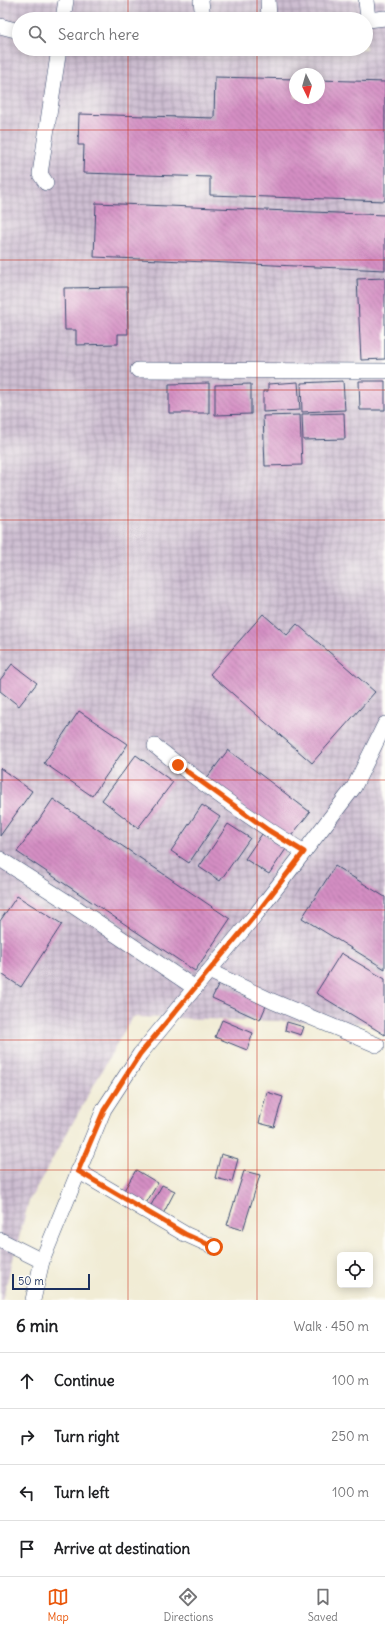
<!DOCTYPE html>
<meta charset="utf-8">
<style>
body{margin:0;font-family:Delius,sans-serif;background:#f2f2f2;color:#202124}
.controls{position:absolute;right:12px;bottom:12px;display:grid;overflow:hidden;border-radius:6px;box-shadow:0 2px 10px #0003}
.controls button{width:36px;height:36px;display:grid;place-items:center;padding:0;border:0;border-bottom:1px solid #e0e0e0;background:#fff;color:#202124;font:20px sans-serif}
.compass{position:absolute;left:289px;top:68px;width:36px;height:36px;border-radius:50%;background:#fff;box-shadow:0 2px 10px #0003;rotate:175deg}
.scale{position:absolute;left:12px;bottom:10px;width:78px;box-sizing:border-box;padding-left:4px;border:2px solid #1b2f5e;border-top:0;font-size:11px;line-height:14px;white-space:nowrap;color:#1b2f5e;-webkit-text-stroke:3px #fdfcf7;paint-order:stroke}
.stop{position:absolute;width:12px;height:12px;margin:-9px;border:3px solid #ea580c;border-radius:50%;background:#fff}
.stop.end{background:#ea580c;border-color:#fff;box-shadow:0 1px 4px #0008}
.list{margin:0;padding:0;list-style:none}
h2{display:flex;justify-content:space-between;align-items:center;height:52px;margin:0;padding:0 16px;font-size:17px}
h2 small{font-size:13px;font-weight:400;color:#757577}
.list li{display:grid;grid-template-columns:26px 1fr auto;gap:12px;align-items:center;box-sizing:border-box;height:56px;padding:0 16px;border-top:1px solid #e0e0e0}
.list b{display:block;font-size:15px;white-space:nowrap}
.list em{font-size:13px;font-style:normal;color:#757577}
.icon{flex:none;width:22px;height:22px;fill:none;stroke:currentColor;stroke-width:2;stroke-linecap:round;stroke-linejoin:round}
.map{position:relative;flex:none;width:385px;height:1300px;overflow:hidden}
.search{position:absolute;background:#fff;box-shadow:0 2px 10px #0003;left:12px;right:12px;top:12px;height:44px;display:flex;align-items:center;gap:10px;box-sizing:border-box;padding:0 14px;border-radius:22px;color:#757577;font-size:15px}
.sheet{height:276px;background:#fff}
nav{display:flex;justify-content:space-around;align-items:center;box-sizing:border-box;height:56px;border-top:1px solid #e0e0e0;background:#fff;font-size:11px;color:#757577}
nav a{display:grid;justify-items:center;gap:2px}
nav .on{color:#ea580c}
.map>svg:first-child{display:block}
</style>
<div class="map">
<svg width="385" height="1300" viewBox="0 0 385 1300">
<defs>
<pattern id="industrial-grid" width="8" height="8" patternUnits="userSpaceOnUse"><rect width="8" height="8" fill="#cebed1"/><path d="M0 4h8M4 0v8" fill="none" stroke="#a69bad"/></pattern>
<pattern id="building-back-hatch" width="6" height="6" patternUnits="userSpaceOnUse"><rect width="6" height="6" fill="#d48ec3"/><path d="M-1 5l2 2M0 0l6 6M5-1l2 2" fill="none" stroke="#ab74a2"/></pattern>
</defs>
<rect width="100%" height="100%" fill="#fdfcf7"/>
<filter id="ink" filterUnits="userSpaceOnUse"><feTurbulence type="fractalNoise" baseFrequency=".025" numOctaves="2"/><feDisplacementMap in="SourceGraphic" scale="8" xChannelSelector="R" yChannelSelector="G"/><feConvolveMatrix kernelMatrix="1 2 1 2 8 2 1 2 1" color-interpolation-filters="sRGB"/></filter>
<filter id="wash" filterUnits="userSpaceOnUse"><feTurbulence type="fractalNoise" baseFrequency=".012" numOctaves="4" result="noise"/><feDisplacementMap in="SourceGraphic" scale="16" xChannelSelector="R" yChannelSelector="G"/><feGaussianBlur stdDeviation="0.9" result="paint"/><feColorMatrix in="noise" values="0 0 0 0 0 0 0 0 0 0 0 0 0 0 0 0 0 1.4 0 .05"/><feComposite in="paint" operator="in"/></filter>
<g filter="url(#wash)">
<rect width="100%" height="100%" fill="#f1ecd5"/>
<path fill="url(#industrial-grid)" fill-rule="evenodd" d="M0,0h385v1024l-253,-7 -103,184 -27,99h-2zM19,19h347v30h-347zM295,74h24v24h-24z"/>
<g id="blocks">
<g fill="url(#building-back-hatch)">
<path d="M215,77l80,2v19h24v-18l66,2v119l-175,-6v-18l-127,-4 1,-28h-6l1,-31 135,4z"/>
<path d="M96,203l289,12v55l-291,-13z"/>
<path d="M385,278v81l-24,1 -4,-81z"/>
<path d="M127,287l1,47h-10v10l-42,1v-15h-11l-1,-42z"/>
<path d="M343,381l2,29 -43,2 -1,-29z"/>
<path d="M359,381h26v29h-25z"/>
<path d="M298,382l2,28 -37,2v-21h5v-7z"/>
<path d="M209,383v30h-40v-29z"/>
<path d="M251,384v30l-36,1v-30z"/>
<path d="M344,413l1,26 -42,1 -1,-26z"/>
<path d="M300,415l2,50 -37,1 -2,-50z"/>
<path d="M263,614l24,21 10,-11 78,68 -63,71 -102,-89z"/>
<path d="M12,664l25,19 -18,23 -19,-15v-11z"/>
<path d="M79,711l49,33 -36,52 -48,-33z"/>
<path d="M228,750l82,62 -22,28 -82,-61z"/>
<path d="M136,755l37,27 -35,46 -36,-28z"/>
<path d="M0,768l32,23 -32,45z"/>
<path d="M53,799l177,120 -35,52 -178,-119z"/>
<path d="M202,805l18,12 -31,46 -18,-12z"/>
<path d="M228,824l22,14 -30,43 -21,-14z"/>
<path d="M262,834l24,15 -17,25 -24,-15z"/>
<path d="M335,866l50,31v72l-83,-51z"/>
<path d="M17,896l45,28 -41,63 -21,-14v-52z"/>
<path d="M341,953l44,26v56l-69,-42z"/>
<path d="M219,984l47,22 -6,14 -48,-22z"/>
<path d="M222,1020l31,13 -6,17 -32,-13z"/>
<path d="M287,1022l17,5 -3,8 -16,-5z"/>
<path d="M267,1092l16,5 -9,30 -15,-4z"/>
<path d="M221,1154l17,5 -6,23 -17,-4z"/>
<path d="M136,1170l22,13 -13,22 -22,-13z"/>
<path d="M244,1171l16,4 -17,55 -16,-5z"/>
<path d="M162,1185l13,6 -13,25 -13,-7z"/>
</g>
</g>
</g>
<g filter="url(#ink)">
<use href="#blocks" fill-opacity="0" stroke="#3b4b70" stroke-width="1"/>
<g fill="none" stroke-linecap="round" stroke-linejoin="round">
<defs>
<g id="minor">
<path d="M201,0l2,19"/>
<path d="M268,0l1,19"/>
<path d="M63,19l3,-19"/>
<path d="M366,20h2l-2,-20"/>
<path d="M368,20l17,-2"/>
<path d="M0,26l19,5"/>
<path d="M46,183l-6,-9 19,-125"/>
<path d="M138,370l247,1"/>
<path d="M155,746c47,38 97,74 149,106"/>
<path d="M0,859l72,46 123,83"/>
<path d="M209,971l63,30 105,44"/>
<path d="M78,1171l107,63 29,13"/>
<path d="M0,1240l42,21"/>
<path d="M33,1300l9,-39 62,-152 36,-55 117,-141 97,-126 31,-63"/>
</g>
</defs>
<use href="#minor" stroke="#3b4b70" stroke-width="16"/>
<use href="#minor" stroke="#fff" stroke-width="15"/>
</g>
</g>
<g fill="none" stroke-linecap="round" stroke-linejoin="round" filter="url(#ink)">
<path stroke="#ea580c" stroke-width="5" d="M178,765l90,65 36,22 -47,61 -117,141 -36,56 -26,61 107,63 29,13"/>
</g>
<path fill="none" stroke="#c8321e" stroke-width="1" stroke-opacity="0.55" d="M128,0v19M257,0v19M128,49v1251M257,49v1251M0,130h385M0,260h385M0,390h385M0,520h385M0,650h385M0,780h385M0,910h385M0,1040h385M0,1170h385"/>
</svg>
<div class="controls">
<button><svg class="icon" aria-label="locate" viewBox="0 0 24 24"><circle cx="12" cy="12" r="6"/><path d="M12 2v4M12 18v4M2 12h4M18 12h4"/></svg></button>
</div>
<svg class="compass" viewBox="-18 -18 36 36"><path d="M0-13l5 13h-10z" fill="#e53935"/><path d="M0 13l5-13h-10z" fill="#757577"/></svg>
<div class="scale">50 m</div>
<div class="stop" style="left:214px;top:1247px"></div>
<div class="stop end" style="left:178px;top:765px"></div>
<div class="search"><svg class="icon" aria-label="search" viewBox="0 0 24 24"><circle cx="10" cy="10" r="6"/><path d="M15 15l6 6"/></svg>Search here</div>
</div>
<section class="sheet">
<h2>6 min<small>Walk · 450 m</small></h2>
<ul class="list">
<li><svg class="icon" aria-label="ahead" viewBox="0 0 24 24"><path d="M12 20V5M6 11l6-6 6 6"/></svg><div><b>Continue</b></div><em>100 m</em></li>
<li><svg class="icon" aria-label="right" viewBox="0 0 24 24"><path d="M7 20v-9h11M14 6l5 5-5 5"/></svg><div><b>Turn right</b></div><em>250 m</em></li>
<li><svg class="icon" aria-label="left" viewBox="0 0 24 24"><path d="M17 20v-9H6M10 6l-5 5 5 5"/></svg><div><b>Turn left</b></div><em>100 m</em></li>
<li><svg class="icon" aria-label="arrive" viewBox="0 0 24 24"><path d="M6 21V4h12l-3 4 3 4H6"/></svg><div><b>Arrive at destination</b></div></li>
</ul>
</section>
<nav>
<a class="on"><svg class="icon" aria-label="map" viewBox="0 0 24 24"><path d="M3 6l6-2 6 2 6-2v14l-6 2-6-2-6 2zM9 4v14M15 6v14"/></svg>Map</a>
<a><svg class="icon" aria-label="directions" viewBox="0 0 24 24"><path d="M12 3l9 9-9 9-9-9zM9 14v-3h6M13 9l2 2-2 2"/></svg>Directions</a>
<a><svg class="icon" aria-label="saved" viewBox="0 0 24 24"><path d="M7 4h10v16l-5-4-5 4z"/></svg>Saved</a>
</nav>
